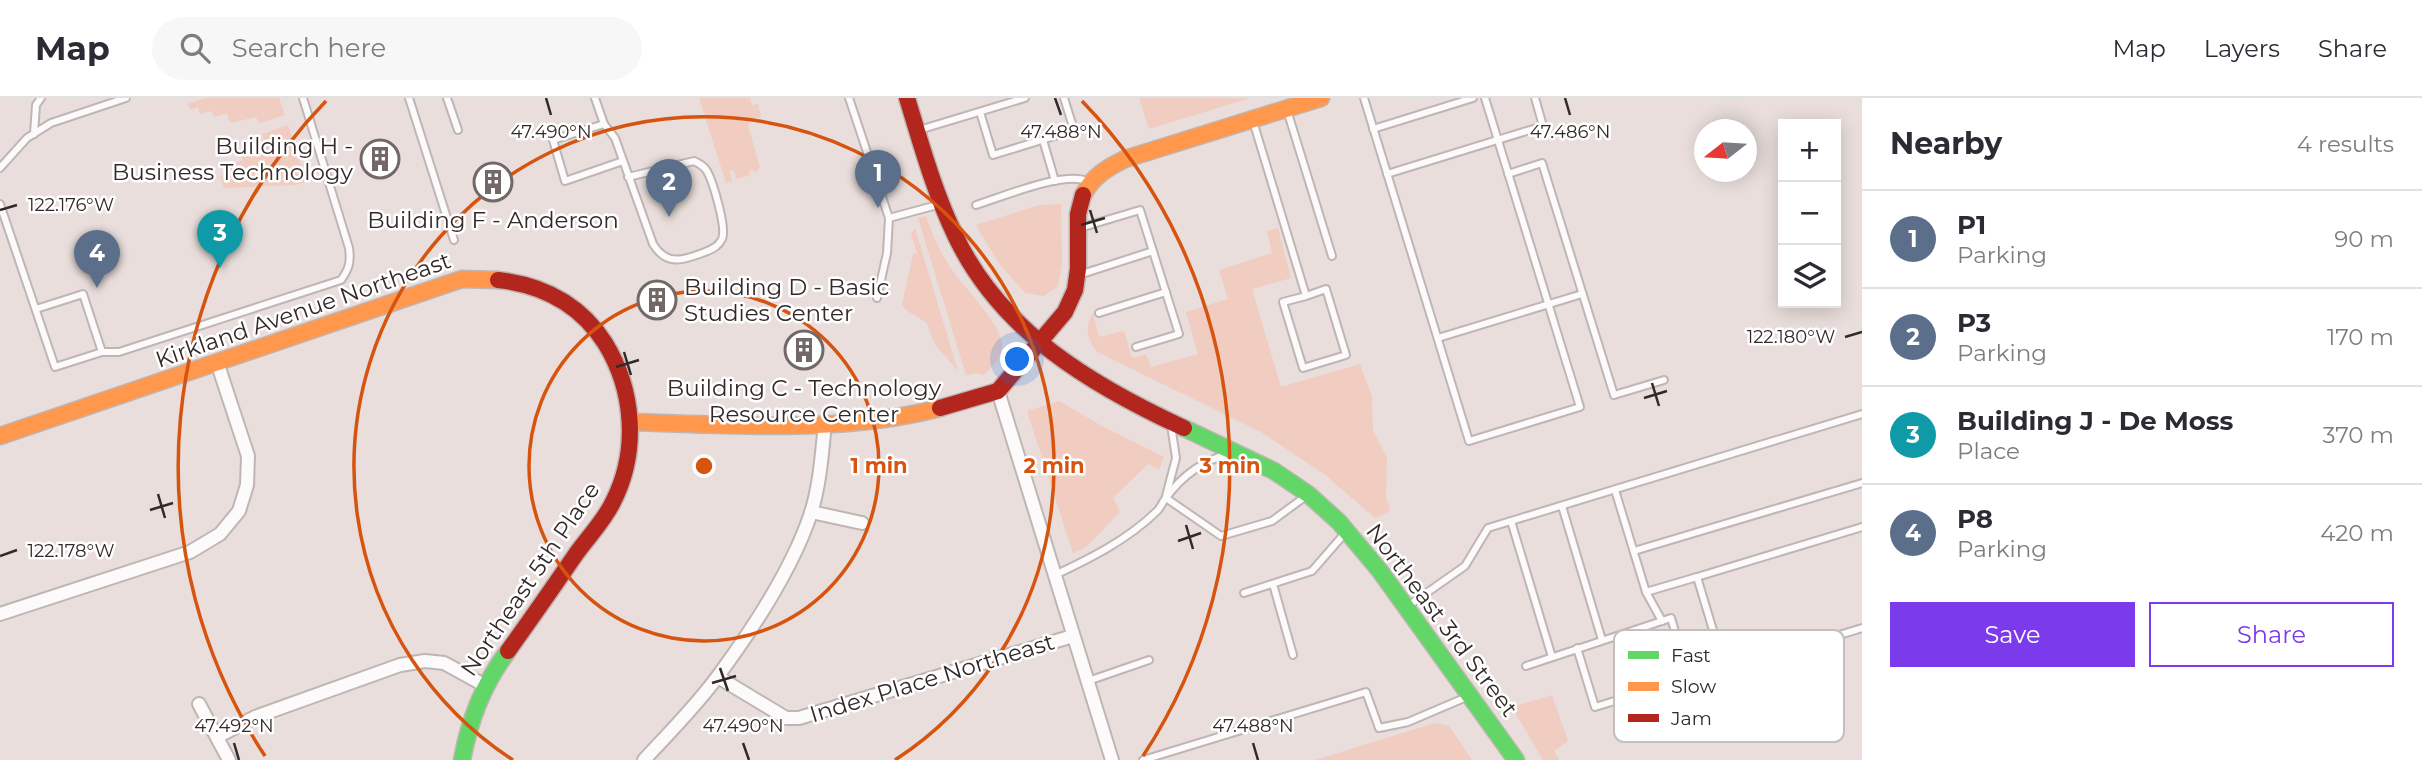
<!DOCTYPE html>
<meta charset="utf-8">
<style>
body{margin:0;font-family:Montserrat,sans-serif;background:#f7f7f7;color:#2b2b33}
.controls{position:absolute;right:21px;top:21px;display:grid;overflow:hidden;border-radius:0px;box-shadow:0 4px 18px #0003}
.controls button{width:63px;height:63px;display:grid;place-items:center;padding:0;border:0;border-bottom:2px solid #e1e1e2;background:#fff;color:#2b2b33;font:35px sans-serif}
.compass{position:absolute;left:1694px;top:21px;width:63px;height:63px;border-radius:50%;background:#fff;box-shadow:0 4px 18px #0003;rotate:253deg}
.you{position:absolute;left:1018px;top:262px;width:24px;height:24px;margin:-18px;border:5px solid #fff;border-radius:50%;background:#1a73e8;box-shadow:0 0 0 10px #1a73e833}
.badge{display:grid;place-items:center;width:46px;height:46px;border-radius:50%;background:#7c3aed;color:#fff;font-size:23px;font-weight:700}
.pin{position:absolute;translate:-50% -58px;filter:drop-shadow(0 2px 4px #0008)}
.pin::after{content:'';position:absolute;top:37px;width:24px;height:21px;background:inherit;clip-path:polygon(0 0,100% 0,50% 100%)}
.list{margin:0;padding:0;list-style:none}
h2{display:flex;justify-content:space-between;align-items:center;height:91px;margin:0;padding:0 28px;font-size:30px}
h2 small{font-size:23px;font-weight:400;color:#7c7c81}
.list li{display:grid;grid-template-columns:46px 1fr auto;gap:21px;align-items:center;box-sizing:border-box;height:98px;padding:0 28px;border-top:2px solid #e1e1e2}
.list b{display:block;font-size:26px;white-space:nowrap}
.list p{margin:0;font-size:23px;white-space:nowrap;color:#7c7c81}
.list em{font-size:23px;font-style:normal;color:#7c7c81}
.actions{display:flex;gap:14px;padding:21px 28px}
.actions a{flex:1;padding:16px 0;border:2px solid #7c3aed;border-radius:0px;text-align:center;font-size:24px;color:#7c3aed}
.actions .main{background:#7c3aed;color:#fff}
.icon{flex:none;width:38px;height:38px;fill:none;stroke:currentColor;stroke-width:2;stroke-linecap:round;stroke-linejoin:round}
.map{position:relative;flex:none;width:1862px;height:662px;overflow:hidden}
header{display:flex;align-items:center;gap:42px;box-sizing:border-box;height:98px;padding:0 35px;background:#fff;border-bottom:2px solid #e1e1e2}
header strong{font-size:33px}
nav{display:flex;gap:38px;margin-inline-start:auto;font-size:24px}
.search{width:490px;height:63px;background:#f7f7f7;display:flex;align-items:center;gap:18px;box-sizing:border-box;padding:0 24px;border-radius:38px;color:#7c7c81;font-size:26px}
main{display:flex}
aside{flex:1;background:#fff}
.map>svg:first-child{display:block}
</style>
<header>
<strong>Map</strong>
<div class="search"><svg class="icon" aria-label="search" viewBox="0 0 24 24"><circle cx="10" cy="10" r="6"/><path d="M15 15l6 6"/></svg>Search here</div>
<nav><a>Map</a><a>Layers</a><a>Share</a></nav>
</header>
<main>
<div class="map">
<svg width="1862" height="662" viewBox="0 0 1862 662">
<rect width="100%" height="100%" fill="#e9dedb"/>
<g fill="#f0ccc1">
<path d="M205,0h74l6,17 -26,8 -3,-6 -26,6 -3,-10 -13,4 -2,-6 -12,3 -2,-7 -8,3 -2,-6z"/>
<path d="M699,0h51l2,7 6,-1 3,13 -10,3 -3,6 12,41 -5,6 -1,-3 -5,1 1,4 -14,4 -2,-9 -5,1 3,10 -6,2z"/>
<path d="M1139,0h111l-101,31z"/>
<path d="M288,27l19,57 -11,3 -72,3 -4,-12 12,-5 -2,-6 13,-5 -2,-5 12,-5 -1,-6 12,-5 -2,-5z"/>
<path d="M1061,106l1,60 -4,22 -14,10 -19,-3 -27,-31 -22,-37 63,-20z"/>
<path d="M926,118c6,19 15,38 26,54 12,17 49,55 50,73 1,14 -9,23 -19,32l-7,-2 -10,2 -48,-157z"/>
<path d="M915,130l43,143 -24,-28 -7,-20 -21,-13 -4,-5 11,-51 4,-1 -6,-19z"/>
<path d="M1278,130l13,50 -39,11 29,98 79,-23 12,33 1,34 14,26 -1,39 4,15 -15,7 -51,-44 -63,-42 -164,-80c-10,-15 -13,-23 -4,-39l6,24 25,-6 8,27 14,-4 5,13 47,-13 -12,-42 42,-13 -9,-29 53,-17 -5,-22z"/>
<path d="M1059,303l43,25 62,31 -5,13 -11,-6 -35,34 7,14 -35,36 -12,5 -46,-142z"/>
<path d="M1552,597l16,46 -14,10 5,9h-16l-31,-53z"/>
<path d="M1435,625l14,3 23,34h-157z"/>
</g>
<g fill="none" stroke-linecap="round" stroke-linejoin="round">
<defs>
<g id="lane">
<path d="M409,0l45,142"/>
<path d="M447,0l11,32"/>
<path d="M595,0l9,26 11,14 38,106c14,23 31,16 52,8 7,-3 13,-5 17,-13 5,-11 -9,-57 -15,-68 -3,-5 -7,-7 -13,-10l-66,16"/>
<path d="M849,0l40,120"/>
<path d="M1364,0l105,343 111,-34 -95,-309"/>
<path d="M1287,12l45,146"/>
<path d="M980,14l13,43 81,-25 -10,-32"/>
<path d="M1253,23l53,175 -23,6 20,66 43,-13 -20,-66 -20,7"/>
<path d="M604,26l-51,16 12,41 58,-20"/>
<path d="M1373,31l100,-31"/>
<path d="M919,32l106,-32"/>
<path d="M34,36l2,-29 5,-7"/>
<path d="M1043,42l12,41"/>
<path d="M0,70l27,-30 24,-15 75,-25"/>
<path d="M1387,76l156,-48 -8,-28"/>
<path d="M1508,76l34,-11 72,232 50,-15"/>
<path d="M0,106l55,163 47,-15 -19,-58 -47,15"/>
<path d="M976,107c26,-8 87,-34 111,-24"/>
<path d="M1080,130l60,-18 39,124 -43,13"/>
<path d="M1079,177l74,-24"/>
<path d="M877,200l10,-45 2,-35 52,-14"/>
<path d="M1099,215l67,-21"/>
<path d="M1438,240l144,-44"/>
<path d="M102,254h17l222,-72c8,-11 10,-18 8,-32l-46,-150"/>
<path d="M1615,392l31,102 51,-15"/>
<path d="M1166,398l10,-38 -5,-33"/>
<path d="M1166,400l55,38 51,-15 34,-25"/>
<path d="M1562,408l40,134"/>
<path d="M1511,423l41,136"/>
<path d="M1862,429l-165,50 28,93 137,-42"/>
<path d="M1634,453l228,-68"/>
<path d="M1055,477c36,-17 72,-35 101,-63 4,-3 6,-9 9,-13 16,-22 38,-39 65,-45"/>
<path d="M1273,486l20,71"/>
<path d="M1646,494l16,29"/>
<path d="M1244,495l68,-22 34,-39"/>
<path d="M1408,508l57,-40 23,-38 374,-114"/>
<path d="M1526,568l145,-48 18,60 -94,29 -18,-59"/>
<path d="M1088,583l61,-21"/>
<path d="M1143,662l223,-68 13,36 29,-6 61,-26"/>
</g>
<g id="street">
<path d="M998,293l114,369"/>
<path d="M811,414l51,11"/>
<path d="M0,516l190,-62 30,-18 19,-23 8,-26 1,-29 -31,-94"/>
<path d="M718,579l68,41h13l274,-82"/>
<path d="M199,606l30,56"/>
<path d="M217,639l38,-20 145,-52 25,-4 19,2 40,22"/>
<path d="M644,662c25,-27 53,-55 74,-84 34,-46 75,-109 93,-163 9,-29 11,-60 14,-90"/>
</g>
<g id="fast">
<path d="M1184,330l90,43 34,23 31,28 41,49 136,189"/>
<path d="M462,662c8,-42 21,-75 46,-109"/>
</g>
<g id="slow">
<path d="M1083,97c10,-19 24,-27 42,-36l196,-61"/>
<path d="M630,324c103,3 209,12 310,-14"/>
<path d="M0,338l462,-157 36,1"/>
</g>
<g id="jam">
<path d="M907,0c14,46 27,93 48,137 45,96 136,150 229,193"/>
<path d="M498,182c45,5 82,24 107,63 29,47 34,108 8,159 -9,19 -25,35 -37,52 -22,32 -45,65 -68,97"/>
<path d="M940,310l58,-17 67,-79 10,-22 3,-21v-55l5,-19"/>
</g>
</defs>
<use href="#lane" stroke="#bfb6b4" stroke-width="10"/>
<use href="#street" stroke="#bfb6b4" stroke-width="16"/>
<use href="#fast" stroke="#bfb6b4" stroke-width="19"/>
<use href="#slow" stroke="#bfb6b4" stroke-width="19"/>
<use href="#jam" stroke="#bfb6b4" stroke-width="19"/>
<use href="#lane" stroke="#fcfafa" stroke-width="6"/>
<use href="#street" stroke="#fcfafa" stroke-width="12"/>
<use href="#fast" stroke="#63d668" stroke-width="16"/>
<use href="#slow" stroke="#ff974d" stroke-width="16"/>
<use href="#jam" stroke="#b3261e" stroke-width="16"/>
</g>
<path fill="none" stroke="#322a28" stroke-width="2.5" d="M546,0l5,17M1055,0l6,17M1565,0l5,17M0,112l17,-5M1090,112l7,23M1081,127l24,-7M1845,239l17,-5M624,254l7,23M616,269l23,-7M1652,285l7,23M1644,300l23,-7M158,396l7,24M150,412l23,-7M1186,427l7,24M1178,443l23,-8M0,458l17,-6M720,570l8,23M712,585l24,-7M234,645l5,17M743,645l6,17M1253,645l5,17"/>
<g fill="none" stroke="#d6540f" stroke-width="3.5">
<circle cx="704" cy="368" r="175"/>
<path d="M513 662A350 350 0 1 1 895 662"/>
<path d="M265 658A526 526 0 0 1 326 3M1082 3A526 526 0 0 1 1143 658"/>
</g>
<defs>
<symbol id="building-ring" viewBox="-11 -11 22 22"><circle r="9.5" fill="#fff" stroke="#726967" stroke-width="1.5"/><path d="M-4-6H4V6H1V3H-1V6H-4ZM-2.5-4.3h1.7v1.8h-1.7ZM.8-4.3h1.7v1.8H.8ZM-2.5-1h1.7V.8h-1.7ZM.8-1h1.7V.8H.8Z" fill="#726967"/></symbol>
</defs>
<g fill-rule="evenodd">
<use href="#building-ring" x="358" y="39" width="44" height="44"/>
<use href="#building-ring" x="471" y="62" width="44" height="44"/>
<use href="#building-ring" x="635" y="180" width="44" height="44"/>
<use href="#building-ring" x="782" y="230" width="44" height="44"/>
</g>
<g text-anchor="middle" dominant-baseline="central" stroke-width="5" stroke-linejoin="round" paint-order="stroke">
<g font-size="23" fill="#322a28" stroke="#fff">
<text x="353" y="48" text-anchor="end">Building H -<tspan x="353" dy="26">Business Technology</tspan></text>
<text x="493" y="122">Building F - Anderson</text>
<text x="684" y="189" text-anchor="start">Building D - Basic<tspan x="684" dy="26">Studies Center</tspan></text>
<text x="804" y="290">Building C - Technology<tspan x="804" dy="26">Resource Center</tspan></text>
</g>
<g font-size="23" fill="#322a28" stroke="#fff">
<text transform="translate(303 212) rotate(-19)">Kirkland Avenue Northeast</text>
<text transform="translate(530 481) rotate(-56)">Northeast 5th Place</text>
<text transform="translate(1442 522) rotate(53)">Northeast 3rd Street</text>
<text transform="translate(932 580) rotate(-17)">Index Place Northeast</text>
</g>
</g>
<rect x="1614" y="532" width="230" height="112" rx="10" fill="#fff" stroke="#c2bfbe" stroke-width="2"/>
<rect x="1628" y="553" width="31" height="8" fill="#63d668"/>
<rect x="1628" y="584" width="31" height="9" fill="#ff974d"/>
<rect x="1628" y="616" width="31" height="8" fill="#b3261e"/>
<g font-size="19" fill="#322a28">
<text x="1671" y="564">Fast</text>
<text x="1671" y="595">Slow</text>
<text x="1671" y="627">Jam</text>
</g>
<g font-size="18" text-anchor="middle" fill="#322a28" stroke="#fff" stroke-width="5" stroke-linejoin="round" paint-order="stroke">
<text x="551" y="40">47.490°N</text>
<text x="1061" y="40">47.488°N</text>
<text x="1570" y="40">47.486°N</text>
<text x="71" y="113">122.176°W</text>
<text x="1791" y="245">122.180°W</text>
<text x="71" y="459">122.178°W</text>
<text x="234" y="634">47.492°N</text>
<text x="743" y="634">47.490°N</text>
<text x="1253" y="634">47.488°N</text>
</g>
<circle cx="704" cy="368" r="10" fill="#d6540f" stroke="#fff" stroke-width="3.5"/>
<g font-size="21" text-anchor="middle" font-weight="bold" fill="#d6540f" stroke="#fff" stroke-width="5" stroke-linejoin="round" paint-order="stroke">
<text x="879" y="375">1 min</text>
<text x="1054" y="375">2 min</text>
<text x="1230" y="375">3 min</text>
</g>
</svg>
<div class="controls">
<button>+</button>
<button>−</button>
<button><svg class="icon" aria-label="layers" viewBox="0 0 24 24"><path d="M12 4l9 5-9 5-9-5zM3 14l9 5 9-5"/></svg></button>
</div>
<svg class="compass" viewBox="-18 -18 36 36"><path d="M0-13l5 13h-10z" fill="#e53935"/><path d="M0 13l5-13h-10z" fill="#7c7c81"/></svg>
<div class="you"></div>
<div class="pin badge" style="left:878px;top:110px;background:#5c6f8a">1</div>
<div class="pin badge" style="left:669px;top:119px;background:#5c6f8a">2</div>
<div class="pin badge" style="left:220px;top:170px;background:#0f9aa8">3</div>
<div class="pin badge" style="left:97px;top:190px;background:#5c6f8a">4</div>
</div>
<aside>
<h2>Nearby<small>4 results</small></h2>
<ul class="list">
<li><span class="badge" style="background:#5c6f8a">1</span><div><b>P1</b><p>Parking</p></div><em>90 m</em></li>
<li><span class="badge" style="background:#5c6f8a">2</span><div><b>P3</b><p>Parking</p></div><em>170 m</em></li>
<li><span class="badge" style="background:#0f9aa8">3</span><div><b>Building J - De Moss</b><p>Place</p></div><em>370 m</em></li>
<li><span class="badge" style="background:#5c6f8a">4</span><div><b>P8</b><p>Parking</p></div><em>420 m</em></li>
</ul>
<div class="actions"><a class="main">Save</a><a>Share</a></div>
</aside>
</main>
